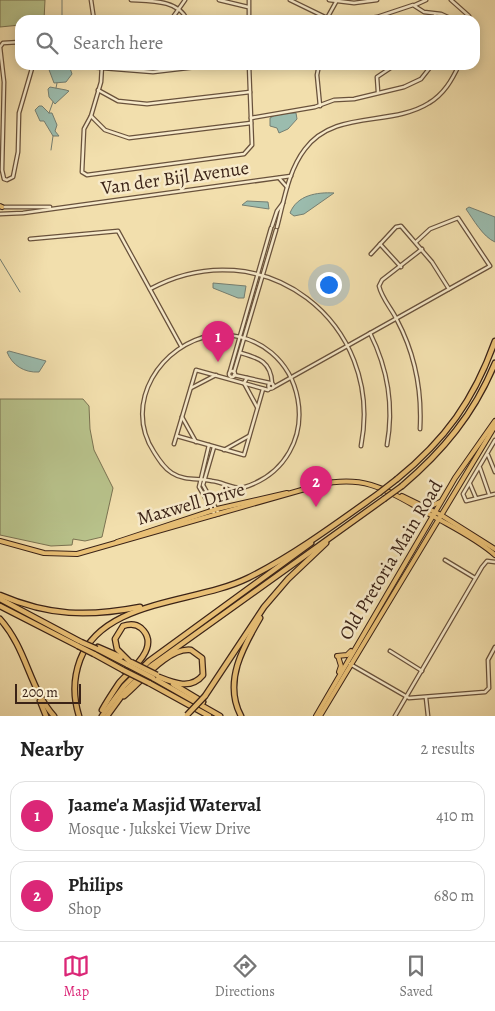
<!DOCTYPE html>
<meta charset="utf-8">
<style>
body{margin:0;font-family:Alegreya,serif;background:#f6f6f6;color:#222}
.scale{position:absolute;left:15px;bottom:12px;width:66px;box-sizing:border-box;padding-left:5px;border:2px solid #3b2317;border-top:0;font-size:14px;line-height:18px;white-space:nowrap;color:#3b2317;-webkit-text-stroke:4px #f7eaca;paint-order:stroke}
.you{position:absolute;left:328px;top:284px;width:18px;height:18px;margin:-12px;border:4px solid #fff;border-radius:50%;background:#1a73e8;box-shadow:0 0 0 8px #1a73e833}
.badge{display:grid;place-items:center;width:32px;height:32px;border-radius:50%;background:#db2777;color:#fff;font-size:16px;font-weight:700}
.pin{position:absolute;translate:-50% -41px;filter:drop-shadow(0 1px 2px #0008)}
.pin::after{content:'';position:absolute;top:26px;width:18px;height:15px;background:inherit;clip-path:polygon(0 0,100% 0,50% 100%)}
.list{margin:0;padding:0;list-style:none}
h2{display:flex;justify-content:space-between;align-items:center;height:65px;margin:0;padding:0 20px;font-size:21px}
h2 small{font-size:16px;font-weight:400;color:#767676}
.list li{display:grid;grid-template-columns:32px 1fr auto;gap:15px;align-items:center;box-sizing:border-box;height:70px;margin:0 10px 10px;padding:0 10px;border:1px solid #e0e0e0;border-radius:15px}
.list b{display:block;font-size:19px;white-space:nowrap}
.list p{margin:0;font-size:16px;white-space:nowrap;color:#767676}
.list em{font-size:16px;font-style:normal;color:#767676}
.icon{flex:none;width:28px;height:28px;fill:none;stroke:currentColor;stroke-width:2;stroke-linecap:round;stroke-linejoin:round}
.map{position:relative;flex:none;width:495px;height:716px;overflow:hidden}
.search{position:absolute;background:#fff;box-shadow:0 2px 12px #0003;left:15px;right:15px;top:15px;height:55px;display:flex;align-items:center;gap:12px;box-sizing:border-box;padding:0 18px;border-radius:15px;color:#767676;font-size:19px}
.sheet{height:225px;background:#fff}
nav{display:flex;justify-content:space-around;align-items:center;box-sizing:border-box;height:70px;border-top:1px solid #e0e0e0;background:#fff;font-size:14px;color:#767676}
nav a{display:grid;justify-items:center;gap:2px}
nav .on{color:#db2777}
.map>svg:first-child{display:block}
</style>
<div class="map">
<svg width="495" height="716" viewBox="0 0 495 716">
<rect width="100%" height="100%" fill="#f2dfad"/>
<filter id="stains"><feTurbulence type="fractalNoise" baseFrequency=".004" numOctaves="4"/><feColorMatrix values="0 0 0 0 .2 0 0 0 0 .09 0 0 0 0 .02 0 0 0 .5 -.17"/></filter>
<radialGradient id="worn" r=".72"><stop offset=".6" stop-color="#630" stop-opacity="0"/><stop offset="1" stop-color="#630" stop-opacity=".3"/></radialGradient>
<g fill="#b8c28b" stroke="#7a7251">
<path d="M0,0h45l-1,20h-24v5l-20,2z"/>
<path d="M0,399h83l6,7 1,23 4,21 19,38 -11,49 -17,4 -12,-2 -1,6 -21,1 -51,-11z"/>
</g>
<g fill="#9bbcae" stroke="#757f72">
<path d="M48,67l22,1 2,6 -6,8 -12,1z"/>
<path d="M50,87l16,3 3,1 -14,13 -6,-7 -1,-8z"/>
<path d="M39,106h3l7,7h3l5,12 -2,6 4,5h-6l-9,-15h-4l-5,-11z"/>
<path d="M279,113h17l1,6 -9,10 -9,4 -2,-5 -7,-2v-8z"/>
<path d="M334,193l-30,21 -10,2 -4,-3c7,-18 27,-21 44,-20z"/>
<path d="M247,201l21,1 1,7 -27,-4z"/>
<path d="M469,207l26,10v25c-12,-5 -22,-23 -29,-33z"/>
<path d="M213,283l33,3 -2,12h-6l-25,-10z"/>
<path d="M9,351l37,10 -7,11c-15,1 -27,-7 -32,-20z"/>
</g>
<g fill="none" stroke-linecap="round" stroke-linejoin="round">
<g stroke="#757f72" stroke-width="1">
<path d="M62,0v18"/>
<path d="M56,88l1,-5"/>
<path d="M49,113l4,-11"/>
<path d="M51,150l2,-14"/>
<path d="M0,259l20,33"/>
</g>
<defs>
<g id="minor">
<path d="M91,0l3,20"/>
<path d="M131,0c20,1 48,0 56,20"/>
<path d="M219,0l29,7"/>
<path d="M290,0l37,18 14,2"/>
<path d="M329,0l25,3 23,-3"/>
<path d="M451,0l18,16"/>
<path d="M415,5l11,-5"/>
<path d="M435,15l7,5"/>
<path d="M171,20l14,-20"/>
<path d="M249,20v-20"/>
<path d="M326,20l10,-18"/>
<path d="M359,20l18,-3 36,-12 11,7 17,2 13,6"/>
<path d="M20,42l-17,1 -3,4 4,35 -2,88 2,9 3,1 6,-3 5,-25 1,-39 14,-48"/>
<path d="M64,65l89,7 60,-7"/>
<path d="M102,65l-1,17 -10,34 -7,13 -2,43 5,3 157,-21 8,-9 -3,-80"/>
<path d="M319,65l-2,10 3,31"/>
<path d="M98,90l20,11 29,3 103,-12"/>
<path d="M378,92l-1,-15 18,-12"/>
<path d="M91,116l14,14 24,8 122,-15"/>
<path d="M251,118l64,-11 19,-7 20,-1 50,-12 17,-8 11,-14"/>
<path d="M279,178l8,9"/>
<path d="M1,207h49"/>
<path d="M0,214l23,-1 268,-37"/>
<path d="M272,226l5,-15 6,-8"/>
<path d="M277,227c7,-26 11,-56 28,-78 30,-40 86,-22 124,-46 15,-9 23,-23 30,-38"/>
<path d="M30,239l88,-8 63,115"/>
<path d="M380,244l21,23"/>
<path d="M371,254l25,-27 5,-1 31,36 17,27"/>
<path d="M150,289c113,-61 235,33 211,157"/>
<path d="M370,333c18,36 24,73 17,112"/>
<path d="M214,335c95,-6 119,126 28,153 -11,0 -20,-6 -30,-7 -13,-3 -28,0 -40,-8 -8,-5 -13,-13 -18,-21 -32,-49 7,-109 60,-117z"/>
<path d="M241,353c18,5 30,9 31,30"/>
<path d="M230,371l41,-143"/>
<circle cx="232" cy="374" r="3"/>
<path d="M234,372l42,-142"/>
<path d="M234,375l36,8"/>
<path d="M247,378l-3,5 13,24"/>
<circle cx="271" cy="386" r="2.5"/>
<path d="M274,387l216,-121 -32,-48 -28,11 -14,13"/>
<path d="M191,388l25,-13"/>
<path d="M182,417l14,25"/>
<path d="M420,429c2,-37 -5,-75 -23,-109 -5,-11 -15,-21 -18,-34l3,-6 40,-31"/>
<path d="M177,436l67,19 19,-66"/>
<path d="M495,440l-32,54 3,7 29,-7"/>
<path d="M174,444l22,-74 72,20 2,-2"/>
<path d="M209,445l-10,42 16,28"/>
<path d="M214,447l-11,38 16,29"/>
<path d="M224,450l25,-14"/>
<path d="M488,455l7,17"/>
<path d="M480,468l9,26"/>
<path d="M470,484l6,14"/>
<path d="M445,560l30,18"/>
<path d="M390,651l32,20"/>
<path d="M350,664l59,34 76,-6 4,-4 -1,-28 7,-13"/>
<path d="M426,698l2,18"/>
<path d="M395,716l87,-149 5,-6 8,1"/>
</g>
<g id="major">
<path d="M0,206l2,1"/>
<path d="M402,496l39,19 54,34"/>
<path d="M425,504l8,1 7,-3"/>
<path d="M0,541l44,12 33,1 242,-69c50,-12 73,9 114,31 21,12 44,23 62,39"/>
<path d="M117,542l100,-33 70,-16"/>
<path d="M337,656l10,-1 4,-4"/>
<path d="M338,656l3,10 -2,6"/>
<path d="M316,716l139,-238 40,-57"/>
<path d="M320,716l175,-290"/>
</g>
<g id="highway">
<path d="M397,479c48,-39 77,-79 98,-138"/>
<path d="M402,486c41,-35 72,-72 93,-123"/>
<path d="M0,595c49,21 88,22 140,12"/>
<path d="M0,599l81,43"/>
<path d="M0,606l78,40"/>
<path d="M0,619c27,30 29,69 54,97"/>
<path d="M98,647l23,10"/>
<path d="M97,649l31,16"/>
<path d="M94,654l29,16"/>
<path d="M153,678l67,38"/>
<path d="M149,683l60,33"/>
<path d="M173,684l30,18"/>
<path d="M124,696c16,-13 44,-49 67,-46l11,8 1,17c-12,15 -29,8 -44,2"/>
<path d="M205,696l59,-89 24,-28 38,-36"/>
<path d="M40,701l6,15"/>
<path d="M102,710c5,-9 11,-18 17,-27 11,-13 43,-36 22,-55 -6,-5 -12,-4 -18,-2l-8,13 2,10 12,12"/>
<path d="M79,716c-6,-19 -6,-37 1,-56 23,-61 115,-56 168,-82 46,-23 89,-55 131,-85"/>
<path d="M102,716l22,-30 25,-25 162,-118"/>
<path d="M107,716l19,-26 25,-24 233,-167"/>
<path d="M241,716c-18,-34 2,-69 19,-98"/>
</g>
</defs>
<use href="#minor" stroke="#69523c" stroke-width="5"/>
<use href="#major" stroke="#3b2317" stroke-width="6"/>
<use href="#highway" stroke="#3b2317" stroke-width="7"/>
<use href="#minor" stroke="#f7eaca" stroke-width="2.5"/>
<use href="#major" stroke="#e9c076" stroke-width="4"/>
<use href="#highway" stroke="#e9c076" stroke-width="4.5"/>
<defs>
<g id="highway-bridge">
<path d="M379,493l18,-14"/>
<path d="M384,499l18,-13"/>
<path d="M81,642l16,7"/>
<path d="M78,646l16,8"/>
<path d="M131,662l26,13"/>
<path d="M128,665l25,13"/>
<path d="M123,670l26,13"/>
<path d="M187,715l18,-19"/>
</g>
</defs>
<use href="#highway-bridge" stroke="#3b2317" stroke-width="7" stroke-linecap="butt"/>
<use href="#highway-bridge" stroke="#e9c076" stroke-width="4.5"/>
</g>
<g text-anchor="middle" dominant-baseline="central" stroke-width="5" stroke-linejoin="round" paint-order="stroke">
<g font-size="19" fill="#3b2317" stroke="#f7eaca">
<text transform="translate(175 178) rotate(-8)">Van der Bijl Avenue</text>
<text transform="translate(191 504) rotate(-16)">Maxwell Drive</text>
<text transform="translate(391 560) rotate(-59)">Old Pretoria Main Road</text>
</g>
</g>
<rect width="100%" height="100%" filter="url(#stains)"/>
<rect width="100%" height="100%" fill="url(#worn)"/>
</svg>
<div class="scale">200 m</div>
<div class="you"></div>
<div class="pin badge" style="left:218px;top:362px">1</div>
<div class="pin badge" style="left:316px;top:507px">2</div>
<div class="search"><svg class="icon" aria-label="search" viewBox="0 0 24 24"><circle cx="10" cy="10" r="6"/><path d="M15 15l6 6"/></svg>Search here</div>
</div>
<section class="sheet">
<h2>Nearby<small>2 results</small></h2>
<ul class="list">
<li><span class="badge">1</span><div><b>Jaame'a Masjid Waterval</b><p>Mosque · Jukskei View Drive</p></div><em>410 m</em></li>
<li><span class="badge">2</span><div><b>Philips</b><p>Shop</p></div><em>680 m</em></li>
</ul>
</section>
<nav>
<a class="on"><svg class="icon" aria-label="map" viewBox="0 0 24 24"><path d="M3 6l6-2 6 2 6-2v14l-6 2-6-2-6 2zM9 4v14M15 6v14"/></svg>Map</a>
<a><svg class="icon" aria-label="directions" viewBox="0 0 24 24"><path d="M12 3l9 9-9 9-9-9zM9 14v-3h6M13 9l2 2-2 2"/></svg>Directions</a>
<a><svg class="icon" aria-label="saved" viewBox="0 0 24 24"><path d="M7 4h10v16l-5-4-5 4z"/></svg>Saved</a>
</nav>
